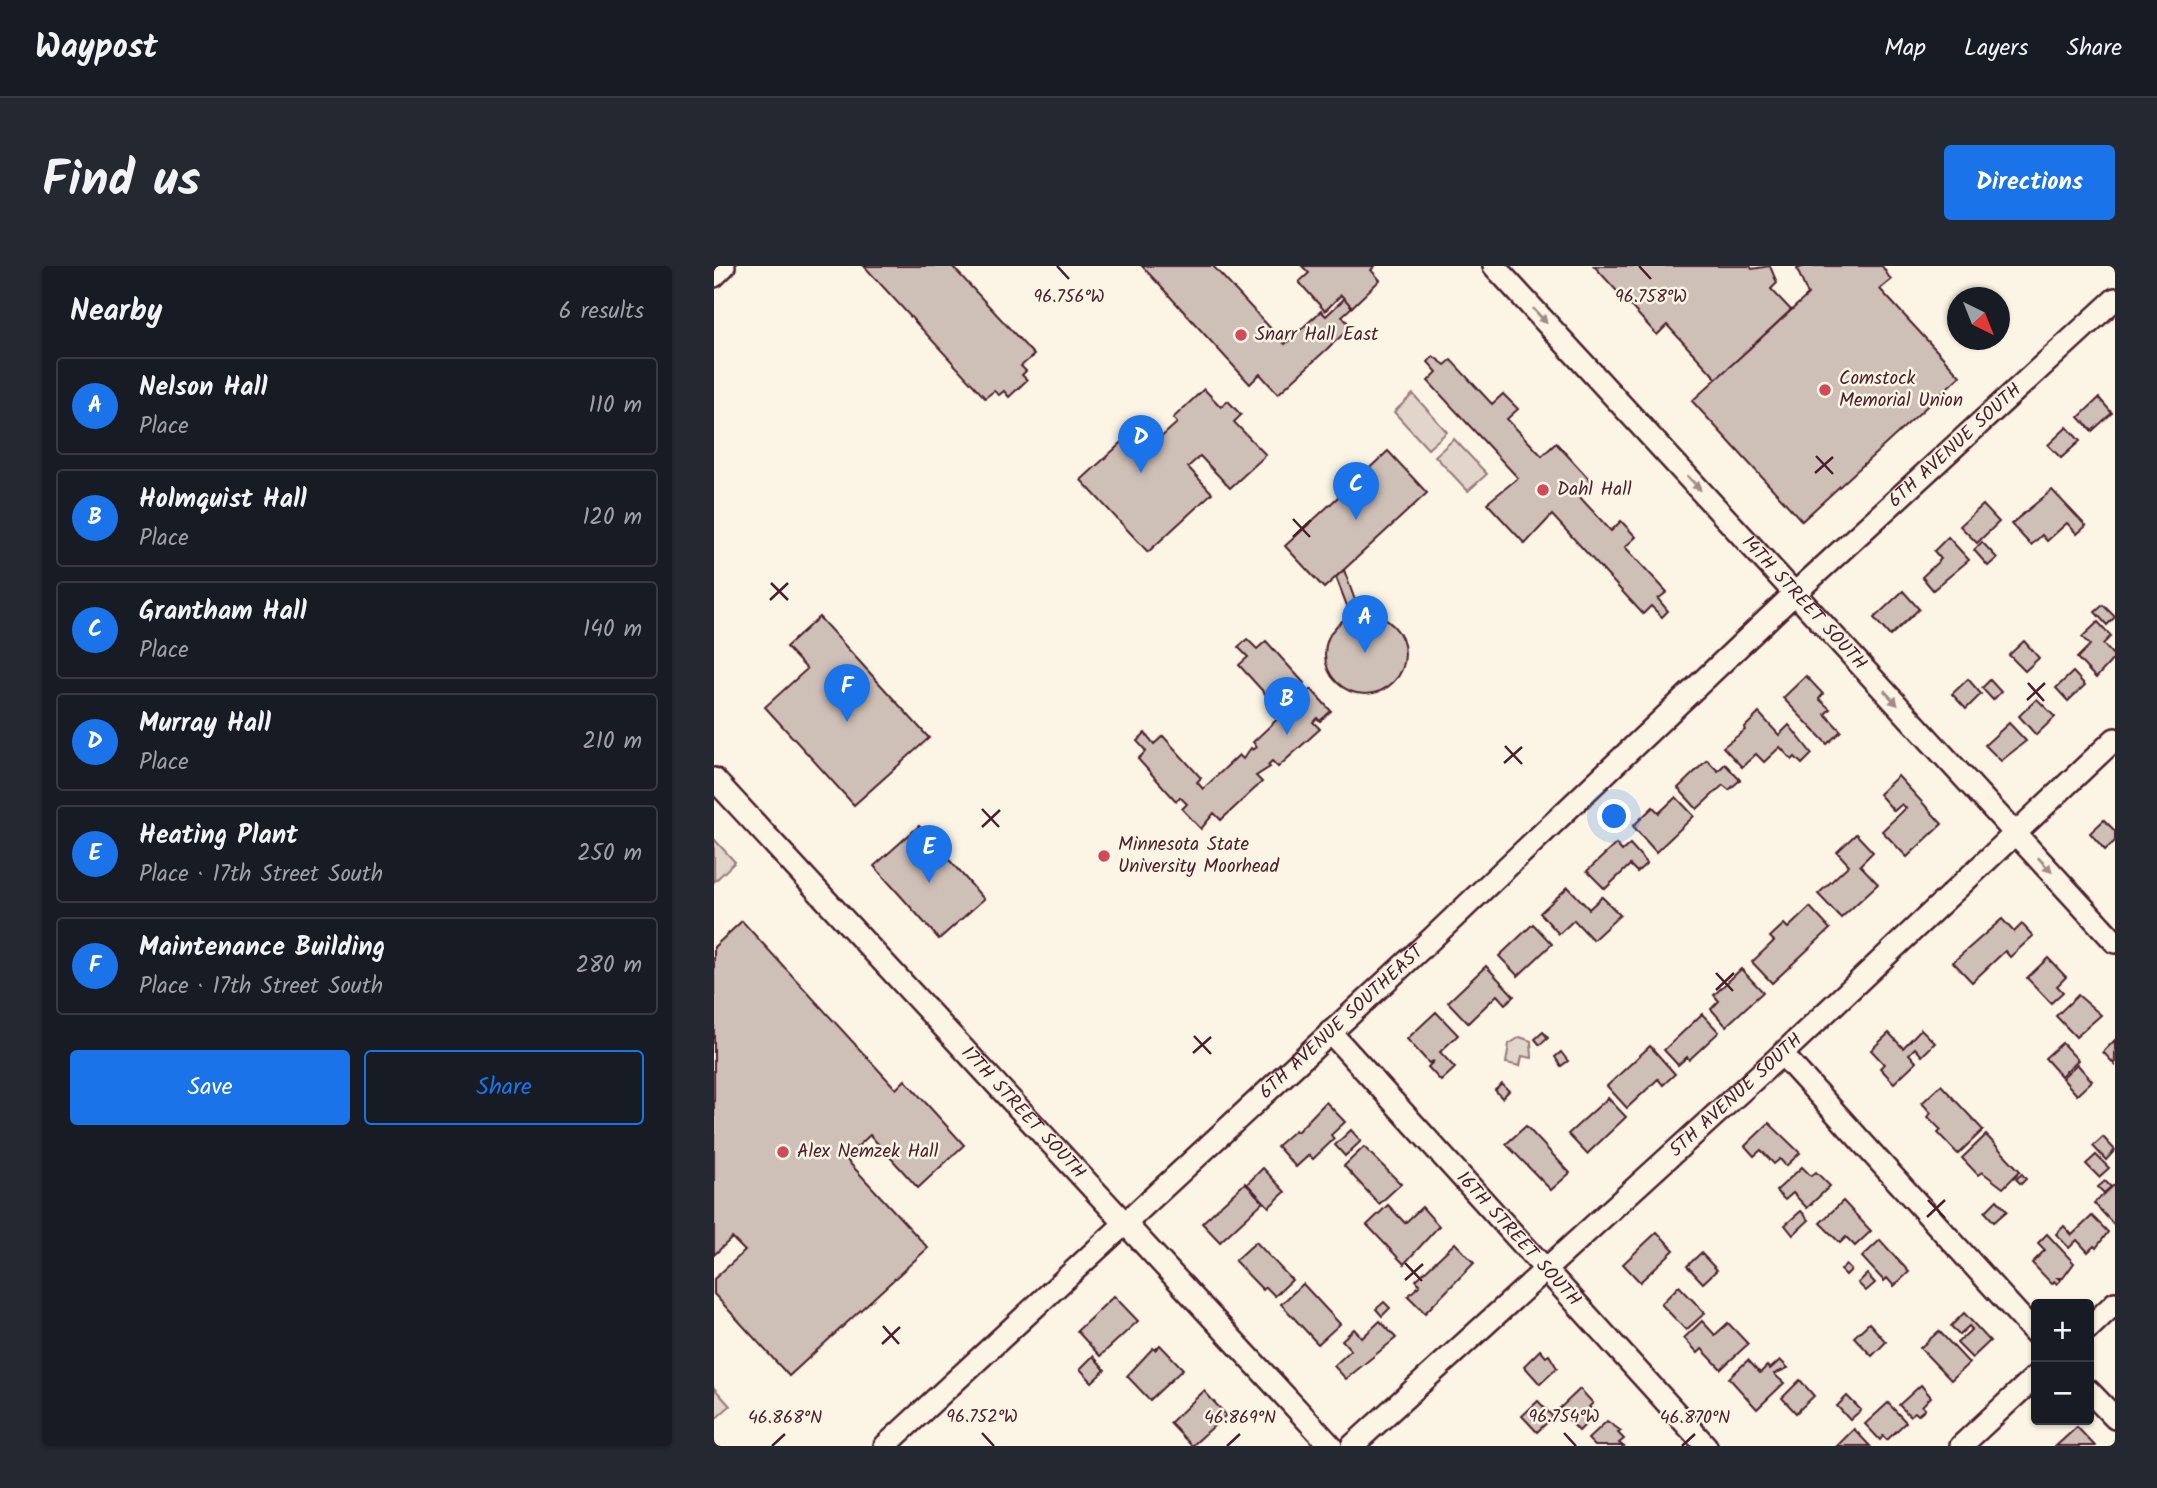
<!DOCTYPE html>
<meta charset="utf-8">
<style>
body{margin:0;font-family:Kalam,sans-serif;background:#242831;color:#f1f3f6}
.controls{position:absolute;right:21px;bottom:21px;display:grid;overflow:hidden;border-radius:7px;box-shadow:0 2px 5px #0004}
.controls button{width:63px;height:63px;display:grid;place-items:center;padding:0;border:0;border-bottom:2px solid #363941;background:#171b24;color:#f1f3f6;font:35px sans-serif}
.compass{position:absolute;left:1233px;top:21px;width:63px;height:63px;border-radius:50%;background:#171b24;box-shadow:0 2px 5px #0004;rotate:137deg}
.you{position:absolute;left:901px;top:551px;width:24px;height:24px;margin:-18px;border:5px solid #fff;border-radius:50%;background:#1a73e8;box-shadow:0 0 0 10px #1a73e833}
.badge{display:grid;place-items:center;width:46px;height:46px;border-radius:50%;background:#1a73e8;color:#fff;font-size:23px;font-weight:700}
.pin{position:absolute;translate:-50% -58px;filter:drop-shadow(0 2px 4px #0008)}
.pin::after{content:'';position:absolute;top:37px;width:24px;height:21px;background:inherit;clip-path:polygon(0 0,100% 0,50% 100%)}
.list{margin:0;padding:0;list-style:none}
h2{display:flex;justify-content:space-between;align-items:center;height:91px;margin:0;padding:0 28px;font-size:30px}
h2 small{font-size:23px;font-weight:400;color:#9ea1a6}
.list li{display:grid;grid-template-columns:46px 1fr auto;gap:21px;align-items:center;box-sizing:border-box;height:98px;margin:0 14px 14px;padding:0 14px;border:2px solid #363941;border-radius:7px}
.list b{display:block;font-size:26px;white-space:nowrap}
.list p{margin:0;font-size:23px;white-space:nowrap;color:#9ea1a6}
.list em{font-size:23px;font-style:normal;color:#9ea1a6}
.actions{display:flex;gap:14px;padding:21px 28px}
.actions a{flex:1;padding:16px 0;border:2px solid #1a73e8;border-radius:7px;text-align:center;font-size:24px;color:#1a73e8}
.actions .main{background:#1a73e8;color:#fff}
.map{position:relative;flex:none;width:1401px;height:1180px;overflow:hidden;border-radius:7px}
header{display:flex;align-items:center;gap:42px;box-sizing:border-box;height:98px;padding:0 35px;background:#171b24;border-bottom:2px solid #363941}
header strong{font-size:33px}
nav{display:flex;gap:38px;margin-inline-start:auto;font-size:24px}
.intro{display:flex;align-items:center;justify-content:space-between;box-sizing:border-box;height:168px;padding:0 42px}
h1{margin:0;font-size:49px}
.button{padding:18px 32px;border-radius:7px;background:#1a73e8;color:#fff;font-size:24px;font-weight:700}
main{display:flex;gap:42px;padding:0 42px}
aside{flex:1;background:#171b24;border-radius:7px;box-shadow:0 2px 5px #0004}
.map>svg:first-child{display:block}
</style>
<header>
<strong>Waypost</strong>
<nav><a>Map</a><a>Layers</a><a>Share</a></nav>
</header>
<div class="intro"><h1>Find us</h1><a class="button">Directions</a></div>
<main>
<aside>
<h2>Nearby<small>6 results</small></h2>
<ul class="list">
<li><span class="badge">A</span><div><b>Nelson Hall</b><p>Place</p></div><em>110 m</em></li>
<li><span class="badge">B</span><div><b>Holmquist Hall</b><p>Place</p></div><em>120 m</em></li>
<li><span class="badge">C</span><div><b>Grantham Hall</b><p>Place</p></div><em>140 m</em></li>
<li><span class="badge">D</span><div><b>Murray Hall</b><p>Place</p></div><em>210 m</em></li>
<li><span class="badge">E</span><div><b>Heating Plant</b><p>Place · 17th Street South</p></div><em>250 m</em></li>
<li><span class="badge">F</span><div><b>Maintenance Building</b><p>Place · 17th Street South</p></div><em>280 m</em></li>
</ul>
<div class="actions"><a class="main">Save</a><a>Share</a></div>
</aside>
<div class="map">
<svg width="1401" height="1180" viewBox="0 0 1401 1180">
<rect width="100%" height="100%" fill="#fcf5e5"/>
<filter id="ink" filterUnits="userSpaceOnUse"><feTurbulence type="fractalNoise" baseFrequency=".0143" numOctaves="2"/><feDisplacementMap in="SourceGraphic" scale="14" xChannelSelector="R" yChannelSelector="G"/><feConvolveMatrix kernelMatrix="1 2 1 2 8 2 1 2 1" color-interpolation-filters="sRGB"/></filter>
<g filter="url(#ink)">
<g fill="#e2d5ca" stroke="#967a7a" stroke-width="2">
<path d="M699,128l34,38 -19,17 -34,-37z"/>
<path d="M740,173l33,35 -19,17 -33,-35z"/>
<path d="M0,573l21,23 -21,20z"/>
<path d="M806,771l11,4 1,17 -10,-2 -2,10 -14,-3 3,-19z"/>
<path d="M0,1122l16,18 -16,14z"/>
</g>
<g fill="#cfc0b7" stroke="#4a1f2b" stroke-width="2">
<path d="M150,0h88l82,89 -13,11 5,5 -4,4 5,5 -18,17 -5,-6 -5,4 -5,-4 -9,7z"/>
<path d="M428,0h71l72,78 36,-33 5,5 19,-18 7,9 -10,9 9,11 -73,67 -18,-20 -10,10z"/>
<path d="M588,0h73l-4,4 9,10 -28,27 -11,-12 -16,16 -26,-29 10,-9z"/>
<path d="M880,0h156l2,3 18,-3 7,17 -6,6 20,21 -74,69 -50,-54 -10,10z"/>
<path d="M1090,0h78l9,14 -11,9 80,87 -158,145 -110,-120 116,-106 -11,-26z"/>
<path d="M719,90l12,9 6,-5 41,44 11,-10 15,15 -11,10 35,37 14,-13 35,38 -14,13 34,37 10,-10 15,16 -11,10 42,45 -9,7 10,12 -6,6 -11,-11 -8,8 -91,-99 -27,29 -38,-41 31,-25 -90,-97 9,-9 -9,-10z"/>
<path d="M490,123l17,18 7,-6 13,14 -7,7 32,33 -36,33 -30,-32 -12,11 24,26 -64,59 -67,-72 63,-58 15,17 18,-16 -4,-5z"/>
<path d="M1385,132l13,15 -20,18 -13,-14z"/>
<path d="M1353,161l13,14 -19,17 -13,-13z"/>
<path d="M674,185l39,42 -103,95 -39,-42z"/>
<path d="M1338,224l34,36 -9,8 -10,-11 -20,18 -5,-6 -11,10 -20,-21z"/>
<path d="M1269,239l16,17 -22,21 -17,-17z"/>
<path d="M1234,271l21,23 -36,30 -11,-13 19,-18 -7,-8z"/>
<path d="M1268,276l15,16 -9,8 -14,-16z"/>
<path d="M630,304l16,44 -9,2 -15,-39z"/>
<path d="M1189,325l16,18 -29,27 -16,-18z"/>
<path d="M1389,339l12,12 -8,8 -12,-13z"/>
<circle cx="651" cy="388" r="40"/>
<path d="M105,351l110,121 -75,67 -89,-98 42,-38 -21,-22z"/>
<path d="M1384,356l13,14 -8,8 12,13 -19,21 -19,-20 13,-13 -8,-8z"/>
<path d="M533,373l10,10 9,-8 38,42 -4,4 6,7 5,-5 20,22 -11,10 -3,-3 -4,4 7,7 -42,38 -6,-6 -4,4 2,2 -14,9 6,6 -41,38 -7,-7 -13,16 -19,-20 5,-5 -7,-7 -4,4 -38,-42 8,-8 -9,-10 8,-8 9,11 9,-8 38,42 -4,4 6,7 36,-34 4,4 8,-11 2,2 4,-3 -4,-5 35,-33 -5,-6 -5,5 -39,-43 9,-8 -10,-10z"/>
<path d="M1310,375l15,17 -14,13 -16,-16z"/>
<path d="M1359,406l12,13 -17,16 -12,-13z"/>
<path d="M1092,410l17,18 -4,5 11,10 -5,5 16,17 -14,13 -44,-46z"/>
<path d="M1254,413l13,15 -15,15 -14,-15z"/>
<path d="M1276,414l11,12 -8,8 -11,-12z"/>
<path d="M1323,433l18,18 -19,18 -17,-19z"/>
<path d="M1045,447l20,22 10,-10 23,29 -10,10 -7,-7 -3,3 -12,-13 -16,15 -8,-8 -14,13 -19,-20 22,-17 -1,-2z"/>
<path d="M1295,457l17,18 -25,20 -16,-16z"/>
<path d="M993,494l11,11 7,-7 15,16 -11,10 -6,-5 -26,24 -19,-21z"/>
<path d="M1184,510l44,48 -35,33 -25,-26 24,-23 -4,-4 -8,7 -15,-17z"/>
<path d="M962,531l18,19 -38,36 -23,-26 20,-19 6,6z"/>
<path d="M1390,554l11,11v10l-10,9 -15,-17z"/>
<path d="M205,560l65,73 -45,40 -65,-73z"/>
<path d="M1142,568l17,18 -13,13 18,19 -37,34 -23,-24 31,-29 -12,-13z"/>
<path d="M902,578l6,7 8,-7 17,19 -10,9 -7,-7 -25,24 -18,-18z"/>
<path d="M854,621l21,22 13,-12 18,18 -27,25 -19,-20 -15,14 -19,-21z"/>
<path d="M1096,641l20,22 -58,54 -20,-21 22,-21 -4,-4 14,-13 4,4z"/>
<path d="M1288,653l12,13 8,-8 11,12 -23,21 -5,-6 -33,31 -19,-20z"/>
<path d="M28,655l154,168 9,-9 59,65 -46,43 -48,-53 -25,23 83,90 -139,128 -75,-82v-15l31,-28 -13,-13 -18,17v-308z"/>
<path d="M819,658l19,20 -34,32 -19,-20z"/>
<path d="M1334,692l18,19 -9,9 6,6 -12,11 -24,-25z"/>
<path d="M772,700l28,30 -9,8 -8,-9 -29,28 -20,-21z"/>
<path d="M1027,703l22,23 -37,34 -15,-17 8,-8 -5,-6z"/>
<path d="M1364,729l23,20 -25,22 -20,-21z"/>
<path d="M722,746l22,23 -18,17 15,16 -14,13 -13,-14 6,-6 -5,2 -22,-24z"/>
<path d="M988,748l17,18 -30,28 -2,-3 -9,8 -14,-15z"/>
<path d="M1207,763l14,14 -13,13 -7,-8 -6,6 7,8 -22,21 -14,-15 4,-4 -13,-14 18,-17 14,15z"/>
<path d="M829,766l5,6 -8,7 -5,-6z"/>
<path d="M1401,774v25l-12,-13z"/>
<path d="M1348,777l16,17 -17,16 -16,-18z"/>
<path d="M936,780l25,28 -12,11 -5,-6 -31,29 -20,-22z"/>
<path d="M847,786l7,9 -7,5 -6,-9z"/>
<path d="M1363,798l15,17 -15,14 -15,-17z"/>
<path d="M788,818l7,7 -7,7 -7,-8z"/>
<path d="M1227,819l42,45 -25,24 -20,-21 3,-3 -13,-13 3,-4 -9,-10z"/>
<path d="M894,832l18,19 -39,37 -19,-20z"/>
<path d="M612,836l19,20 -14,13 3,4 -21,20 -4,-4 -13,12 -19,-21 18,-16 2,2z"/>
<path d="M1055,857l31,30 -14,13 -6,-7 -6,5 -13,-14 -7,6 -9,-10z"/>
<path d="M812,860l44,47 -19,17 -45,-46z"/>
<path d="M637,864l10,11 -16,15 -10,-11z"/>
<path d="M1272,869l34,36 -17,17 -21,-16 -4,3 -16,-17z"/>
<path d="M1389,871l12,13 -9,10 -13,-14z"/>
<path d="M650,881l37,37 -22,20 -35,-38z"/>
<path d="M1382,889l13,13 -10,9 -13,-13z"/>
<path d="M1088,901l9,9 5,-4 14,14 -23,22 -14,-15 -8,7 -9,-9z"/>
<path d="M549,902l22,24 -16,15 -22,-23z"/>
<path d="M1308,908l4,5 -5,5 -5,-5z"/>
<path d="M1391,915l6,6 -7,6 -6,-6z"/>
<path d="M531,917l18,19 -43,40 -18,-19z"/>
<path d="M1400,919l1,1v40l-21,-23z"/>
<path d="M1283,934l10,11 -13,11 -9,-10z"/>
<path d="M1129,935l28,30 -16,15 -9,-9 -6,6 -20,-20z"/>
<path d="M674,939l17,18 17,-16 17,19 -35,38 -37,-39z"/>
<path d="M1087,945l8,9 -16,15 -8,-10z"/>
<path d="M1378,950l16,16 -12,16 -2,-2 -6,6 -11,-12 -8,8 -13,-14 8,-8 8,9z"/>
<path d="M943,966l17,18 -34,32 -17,-18z"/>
<path d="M1333,968l27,29 -11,15h-5l3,2 -4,4 -3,-3 -2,3 -20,-21 13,-13 -7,-7z"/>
<path d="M1166,974l29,32 -15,14 -7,-8 -3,3 -22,-24z"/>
<path d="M542,976l36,38 -17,16 -9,-9 -3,3 -28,-29z"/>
<path d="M741,977l19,20 -49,50 -17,-17 12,-11 -4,-5z"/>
<path d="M987,987l16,17 -14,13 -16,-17z"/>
<path d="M1132,999l5,5 -5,5 -5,-5z"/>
<path d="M1153,1008l8,9 -9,8 -8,-8z"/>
<path d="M589,1018l37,40 -22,20 -37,-40z"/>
<path d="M965,1020l26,27 -19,17 -25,-26z"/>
<path d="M400,1030l24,25 -38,35 -23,-25z"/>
<path d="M670,1036l6,6 -8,8 -6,-7z"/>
<path d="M1250,1047l26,28 -18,17 -15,-15 15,-14 -3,-3 -10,9 -8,-9z"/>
<path d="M666,1055l16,17 -50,41 -12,-13 17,-16 -9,-10 12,-11 8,9z"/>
<path d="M988,1055l13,14 13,-12 20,21 -27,25 -19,-20 -4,4 -14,-15z"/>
<path d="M1155,1057l17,19 -14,14 -18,-19z"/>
<path d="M1225,1065l30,32 -18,17 -31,-32z"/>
<path d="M446,1079l23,24 -33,31 -23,-24 26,-28 2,2z"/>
<path d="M826,1084l6,7 3,-2 8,13 -17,16 -16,-18z"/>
<path d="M379,1090l12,14 -13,12 -12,-13z"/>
<path d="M1034,1094l12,13 7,-7 3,3 10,-9 8,8 -14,6 10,9 -27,26 -28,-31z"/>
<path d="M1086,1114l14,16 -18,17 -14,-15z"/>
<path d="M1207,1119l10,12 -9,9 3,3 -7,6 -3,-3 -5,4 -11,-11z"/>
<path d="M866,1123l13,14 -4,4 7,7 -17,17 -20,-22z"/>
<path d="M490,1125l22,24 -34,31 -22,-23z"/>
<path d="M1133,1130l14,14 -11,10 -13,-14z"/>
<path d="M824,1135l15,16 -16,15 -15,-16z"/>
<path d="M1174,1137l18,19 -19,18 -4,-4 -3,4 -15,-16z"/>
<path d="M893,1155l14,10 -3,2 6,6 -5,4 4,3h-28l-7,-7z"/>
<path d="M1363,1161l18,19h-39z"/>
<path d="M1140,1163l16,17h-33z"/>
</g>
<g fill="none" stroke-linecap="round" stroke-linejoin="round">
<defs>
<g id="minor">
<path id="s1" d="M780,0l621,676"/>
<path d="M0,10l10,-10"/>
<path id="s2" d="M0,513l617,667"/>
<path id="s3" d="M616,766l376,414"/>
<path d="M1068,788l254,280"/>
<path d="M1375,1062l26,-25"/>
<path d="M1375,1125l26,27"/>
<path id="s4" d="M171,1180l539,-500 370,-352 321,-295"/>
<path id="s5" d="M638,1180l430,-392 333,-315"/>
<path d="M1247,1180l75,-70"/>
</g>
</defs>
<use href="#minor" stroke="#4a1f2b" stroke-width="26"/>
<use href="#minor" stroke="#fcf5e5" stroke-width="21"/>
</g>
<defs><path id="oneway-solid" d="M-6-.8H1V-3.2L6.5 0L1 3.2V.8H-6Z" transform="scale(1.75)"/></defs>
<g fill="#a38a88">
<use href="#oneway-solid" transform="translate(826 50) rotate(47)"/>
<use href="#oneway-solid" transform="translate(980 217) rotate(47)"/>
<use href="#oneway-solid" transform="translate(1177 432) rotate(47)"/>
<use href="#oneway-solid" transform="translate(1331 599) rotate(47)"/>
</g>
</g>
<path fill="none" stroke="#4a1f2b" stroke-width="2.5" d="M343,0l12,13M925,0l12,13M1102,190l17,18M1101,207l18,-16M579,253l17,18M579,271l18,-17M57,317l17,17M56,334l18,-17M1314,417l16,18M1313,434l18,-17M791,480l17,18M790,497l18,-16M268,543l17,18M268,561l18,-17M1002,707l17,18M1002,724l18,-17M480,770l17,18M479,787l18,-16M1214,934l17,18M1213,951l18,-17M691,997l17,18M691,1014l18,-16M169,1060l16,18M168,1078l18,-17M268,1167l12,13M850,1167l12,13M58,1180l13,-12M513,1180l13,-12M968,1180l13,-12"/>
<g fill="#d1495b" stroke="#fcf5e5" stroke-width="2.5">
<circle cx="527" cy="69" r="7"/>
<circle cx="1111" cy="124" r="7"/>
<circle cx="829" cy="224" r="7"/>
<circle cx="390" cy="590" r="7"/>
<circle cx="69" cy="886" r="7"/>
</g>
<g text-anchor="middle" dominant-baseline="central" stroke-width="5" stroke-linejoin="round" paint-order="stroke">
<g font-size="19" fill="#4a1f2b" stroke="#fcf5e5" text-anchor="start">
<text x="541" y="69">Snarr Hall East</text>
<text x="1125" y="113">Comstock<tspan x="1125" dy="22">Memorial Union</tspan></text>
<text x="843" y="224">Dahl Hall</text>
<text x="404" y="579">Minnesota State<tspan x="404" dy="22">University Moorhead</tspan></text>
<text x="83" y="886">Alex Nemzek Hall</text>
</g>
<g font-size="19" fill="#4a1f2b" stroke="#fcf5e5">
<text stroke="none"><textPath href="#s4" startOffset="1465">6TH AVENUE SOUTH</textPath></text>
<text stroke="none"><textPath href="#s1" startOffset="458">14TH STREET SOUTH</textPath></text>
<text stroke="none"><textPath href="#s4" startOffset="623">6TH AVENUE SOUTHEAST</textPath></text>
<text stroke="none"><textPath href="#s5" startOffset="520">5TH AVENUE SOUTH</textPath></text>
<text stroke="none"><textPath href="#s2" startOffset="455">17TH STREET SOUTH</textPath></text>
<text stroke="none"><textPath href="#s3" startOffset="280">16TH STREET SOUTH</textPath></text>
</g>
</g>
<g font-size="18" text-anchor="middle" fill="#4a1f2b" stroke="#fcf5e5" stroke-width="5" stroke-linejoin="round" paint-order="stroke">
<text x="355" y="36">96.756°W</text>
<text x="937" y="36">96.758°W</text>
<text x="268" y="1156">96.752°W</text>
<text x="850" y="1156">96.754°W</text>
<text x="71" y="1157">46.868°N</text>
<text x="526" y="1157">46.869°N</text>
<text x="981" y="1157">46.870°N</text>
</g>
</svg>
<div class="controls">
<button>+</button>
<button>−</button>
</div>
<svg class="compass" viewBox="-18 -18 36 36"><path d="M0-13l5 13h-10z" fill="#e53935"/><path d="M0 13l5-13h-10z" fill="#9ea1a6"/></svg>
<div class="you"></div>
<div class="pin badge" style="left:651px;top:387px">A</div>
<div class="pin badge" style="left:573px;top:469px">B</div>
<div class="pin badge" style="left:642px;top:254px">C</div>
<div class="pin badge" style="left:427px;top:207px">D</div>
<div class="pin badge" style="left:215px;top:617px">E</div>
<div class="pin badge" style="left:133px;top:456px">F</div>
</div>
</main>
